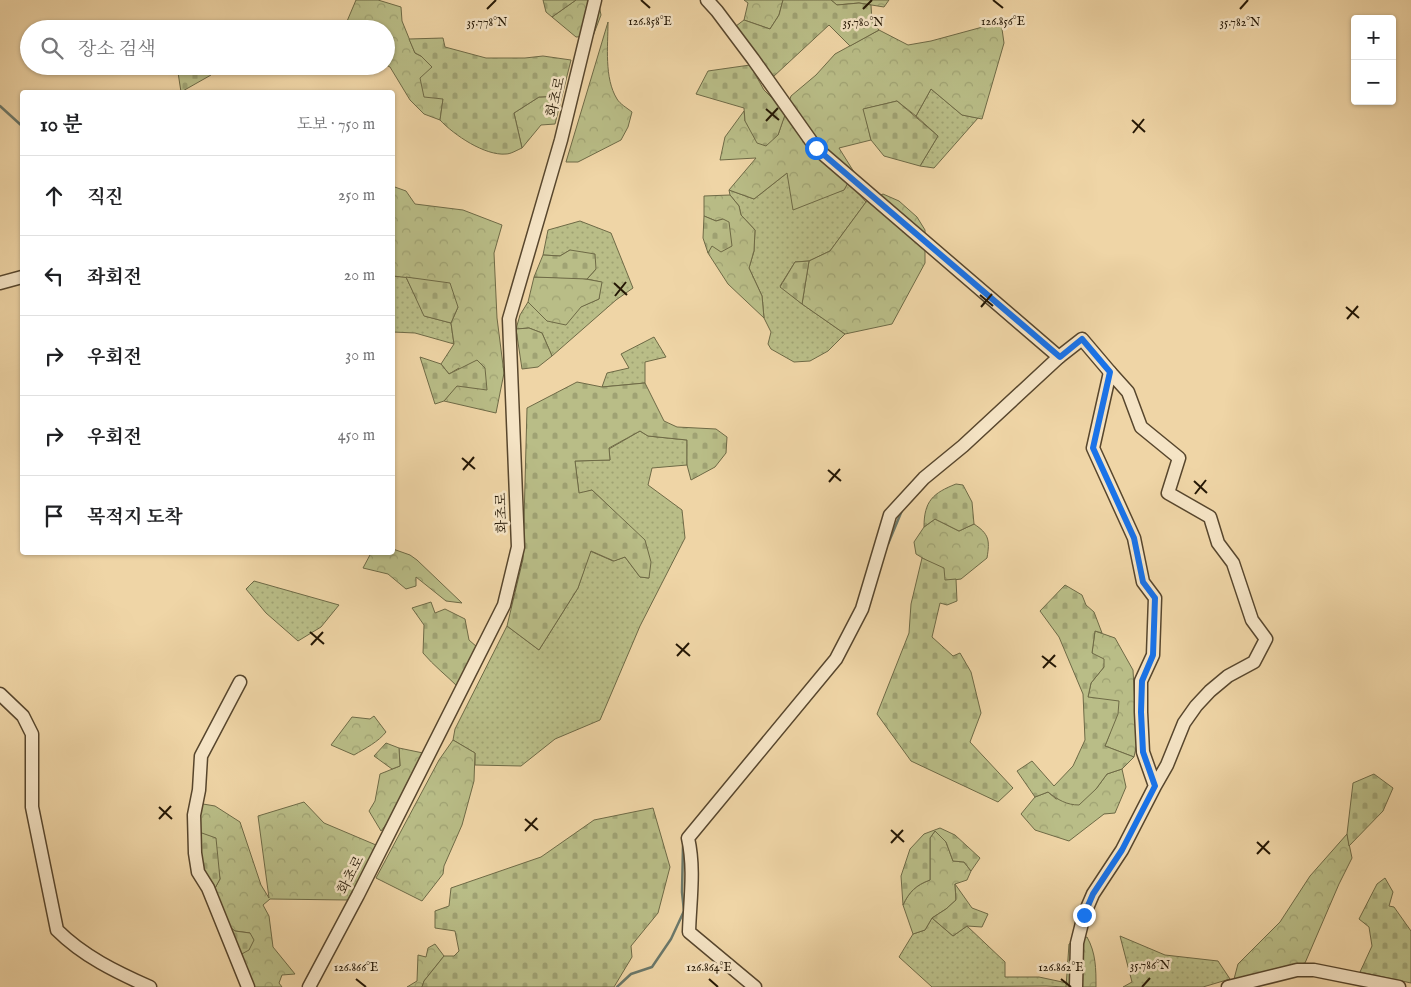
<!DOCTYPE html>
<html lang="ko">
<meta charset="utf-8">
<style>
body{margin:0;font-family:"IM FELL English","Noto Serif KR",serif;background:#f2f2f2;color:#202124}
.controls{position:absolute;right:15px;top:15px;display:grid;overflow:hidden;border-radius:5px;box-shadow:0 1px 4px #0004}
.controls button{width:45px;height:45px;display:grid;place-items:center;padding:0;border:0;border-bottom:1px solid #e0e0e0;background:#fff;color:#202124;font:25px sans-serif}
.stop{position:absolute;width:15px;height:15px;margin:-11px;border:4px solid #1a73e8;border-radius:50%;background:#fff}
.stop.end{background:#1a73e8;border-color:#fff;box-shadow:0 1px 5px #0008}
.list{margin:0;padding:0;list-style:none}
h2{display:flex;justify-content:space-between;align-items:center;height:65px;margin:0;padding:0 20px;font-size:21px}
h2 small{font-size:16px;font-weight:400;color:#757577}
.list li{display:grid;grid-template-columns:32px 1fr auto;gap:15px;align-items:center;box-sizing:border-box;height:80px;padding:0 20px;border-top:1px solid #e0e0e0}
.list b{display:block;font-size:19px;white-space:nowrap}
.list em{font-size:16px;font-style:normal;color:#757577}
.icon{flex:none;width:28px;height:28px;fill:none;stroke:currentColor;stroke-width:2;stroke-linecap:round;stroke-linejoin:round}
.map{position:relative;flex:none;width:1411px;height:987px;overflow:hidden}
.search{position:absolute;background:#fff;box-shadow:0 1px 4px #0004;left:20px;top:20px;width:375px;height:55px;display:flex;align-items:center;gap:12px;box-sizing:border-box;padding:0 18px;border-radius:28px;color:#757577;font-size:19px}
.panel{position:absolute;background:#fff;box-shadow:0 1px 4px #0004;left:20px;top:90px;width:375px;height:465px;border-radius:5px}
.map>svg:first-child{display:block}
</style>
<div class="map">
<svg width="1411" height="987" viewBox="0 0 1411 987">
<defs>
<pattern id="grass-dots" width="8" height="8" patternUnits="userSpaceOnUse" patternTransform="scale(1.25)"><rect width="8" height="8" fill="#b9bd87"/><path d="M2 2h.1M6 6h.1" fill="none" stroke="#9fa273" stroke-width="1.8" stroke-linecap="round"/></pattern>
<pattern id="forest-crowns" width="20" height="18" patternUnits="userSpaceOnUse" patternTransform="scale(1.25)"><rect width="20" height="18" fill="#b9bd87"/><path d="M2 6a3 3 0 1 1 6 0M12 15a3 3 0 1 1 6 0" fill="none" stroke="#9fa273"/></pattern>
<pattern id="cemetery-stones" width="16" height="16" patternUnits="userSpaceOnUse" patternTransform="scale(1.25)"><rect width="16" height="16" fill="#b9bd87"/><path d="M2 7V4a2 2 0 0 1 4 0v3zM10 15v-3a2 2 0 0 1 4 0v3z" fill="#9fa273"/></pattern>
</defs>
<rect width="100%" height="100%" fill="#efd5a6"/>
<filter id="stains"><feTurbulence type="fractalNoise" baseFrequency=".004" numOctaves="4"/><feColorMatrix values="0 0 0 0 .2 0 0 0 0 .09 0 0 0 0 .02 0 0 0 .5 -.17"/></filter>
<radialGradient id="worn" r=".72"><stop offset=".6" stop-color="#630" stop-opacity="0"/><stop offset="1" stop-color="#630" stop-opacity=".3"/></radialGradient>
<g fill="url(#grass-dots)" stroke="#6e6a46">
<path d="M931,89l31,26 16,3 -44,50 -14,-2 18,-30 -22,-20z"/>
<path d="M787,173l41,22 16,-5 4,-8 18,20 -36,49 -21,10 -14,1 -15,24 22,18 43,30 -17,17 -18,10 -16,1 -23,-13 -3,-5 3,-12 -7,-14 -2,-22 -13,-28 5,-17 1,-21 -14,-15 -2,-9 -9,-11 -1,-5 25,9z"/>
<path d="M580,221l31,12 22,55 -17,12 -64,56 -10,-23 -13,-5 -13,1 4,-14 8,-13 19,19 52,-22 2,-17 -14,-3 9,-10 -26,-19 -10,6 -17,-1 5,-25z"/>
<path d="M392,276l14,1 19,39 26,7 3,21 -39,-11 -22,-1z"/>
<path d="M654,337l12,20 -21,5v21l-43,4 5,-14 22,-5 -8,-14z"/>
<path d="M640,431l8,5 39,4v25l-35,3 -4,17 34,25 3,28 -45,88 -40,94 -45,19 -34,27 -46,-1v-12l-22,-13 2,-11 52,-103 32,24 39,-62 12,-37 23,10 12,-4 15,20 9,1 -34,-66 -23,-22 -13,4 -4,-33 35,-1 -1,-11z"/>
<path d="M254,581l85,24 -18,22 -23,14 -32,-28 -20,-24z"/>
<path d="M932,918l21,18 14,-10 38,36v15h34l28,6 -1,4 -20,-1 -114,1 -33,-30 14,-23 12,-4z"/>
<path d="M1120,936l45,19 53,6 12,18 -27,8h-80l9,-5z"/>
</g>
<g fill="url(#forest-crowns)" stroke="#6e6a46">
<path d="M356,0h22l23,7 1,14 13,32 6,3 11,11 11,32 -3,21 -16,-6 -14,-14 -20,-33 -4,-2v-36h-39l-2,-3z"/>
<path d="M576,0h17l6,5 2,10 -8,21 -17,1 -24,-20z"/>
<path d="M744,0h39l-4,15 -9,14 -26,-9 4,-17z"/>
<path d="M831,0h58l-5,7 -25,-4 -22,2z"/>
<path d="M608,22c0,24 -4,56 9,77 3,5 10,9 15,13l-4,15 -7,13 -43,22h-12z"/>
<path d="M1001,22l3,21 -22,76 -20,-4 -31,-26 -15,27 -19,-15 -33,8 7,31 -32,8 15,24 -10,18 -51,20 -6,-37 -33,26 -25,-9 27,-32 -36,2 5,-23 19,-26 1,10 33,14 13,-39 25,-21 19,-21 44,-24 29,15 23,-4z"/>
<path d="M562,96l-7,28 -14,1 -19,23 -8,-35 25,-16z"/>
<path d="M392,186l14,5 9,13 48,6 39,15 -8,28 3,65 7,55 -8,40 -52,-12 12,-15 3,-18 -10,6 -8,-10 13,-20 -3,-21 7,-16 -47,-29 -18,-2z"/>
<path d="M883,194l16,7 18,16 8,13v33l-33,61 -47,10 -43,-30 7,-43 21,-10 36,-49z"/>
<path d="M730,195l9,11 2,9 14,15 -1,21 -5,17 13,28 2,22 -36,-34 -20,-31 15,-34 -7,2 -12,-5v-20z"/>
<path d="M534,277l46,1 22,4 -3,17 -18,8 -15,18 -19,-4 -19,-19z"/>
<path d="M935,519l24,12 15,-7c15,10 16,16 13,34l-26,21 -16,2 -16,-19 -13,-8 -2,-12 10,-15z"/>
<path d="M393,549l17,6 7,5 45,43 -16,-2 -30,-24v9l-10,3 -18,-15 -25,-6 8,-15 21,-1z"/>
<path d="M1095,631l20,7 18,32 4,73 -3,14 -29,-11 5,-13 -22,-36 3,-14 13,-16 -12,-14z"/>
<path d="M374,716l12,16c-8,10 -20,16 -32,23l-23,-10 21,-28 18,2z"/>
<path d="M453,740l22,13 -1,28 -12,44 -18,41 -1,8 -21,27 -46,-23 63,-118z"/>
<path d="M399,748l24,5 -35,69 -7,9 -12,-20 6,-10 5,-27 20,-8z"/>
<path d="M1122,769l4,18 -11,26 -11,1 -35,27 -34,-11 -14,-16 14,-17 13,-5 8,7 40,-10 11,-15z"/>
<path d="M304,802l20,21 52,22 -28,55 -78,-1 -7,6 6,11 4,31 22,27 -13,1 -3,8 3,4h-31l-13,-31 12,-23 -15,-2 -9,-7 -12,-34 6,-11 -2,-12 -19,-35 -1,-16 5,-12 12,2 25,16 21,63 8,13 -11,-82z"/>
<path d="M935,831l11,11 7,19 11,1 7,9 -4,9 -12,4 1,16 -10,9 -14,9 -7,12 -12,4 -10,-29c6,-13 13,-20 27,-25v-42z"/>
<path d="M1347,834l5,24 -13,26 -34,79 -71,16 4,-15 42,-42 30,-46z"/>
<path d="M1087,937c9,16 9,32 9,50h-30l3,-43z"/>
<path d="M435,944l9,12 -20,25 -2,6h-15l10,-6 1,-26 8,2 2,-9z"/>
</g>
<g fill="url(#cemetery-stones)" stroke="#6e6a46">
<path d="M543,0h33l-24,17 -6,-5z"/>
<path d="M783,0h48l6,5 22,-2 12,2 1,17 7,8 -29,16 -21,-21 -56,52 -37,-51 8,-6 26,9 9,-14z"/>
<path d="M443,38l2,9 41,11h39l18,-2 28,4 -9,36 -23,1 -25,16 8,35c-5,2 -11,6 -16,6 -21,2 -52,-19 -66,-34l3,-21 -19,-2 -4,-19 12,-11 -11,-11 -6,-3 -6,-14z"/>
<path d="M750,65l14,25 22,22 -8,23 -12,11 -9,-3 -12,-22 -1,-13 -48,-14 12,-23z"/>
<path d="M177,66h32l2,9 -30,17z"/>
<path d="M897,101l41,35 -18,30 -36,-10 -13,-16 -8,-31z"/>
<path d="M704,216l12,5 7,-2 6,3 3,24 -11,6 -9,-6 -4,7 -5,-15z"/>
<path d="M570,250l25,4 1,15 -9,10 -53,-2 9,-22 17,1z"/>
<path d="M809,261l-7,43 -22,-17 15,-25z"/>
<path d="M406,277l44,6 8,24 -7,16 -27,-7z"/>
<path d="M529,328l13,5 10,23 -14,11 -16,2 -6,-40z"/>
<path d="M420,357l21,7 8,10 28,-14 8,8 2,22 -30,-4 -13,15 -9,3z"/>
<path d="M577,382l25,5 43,-4 19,38 13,6 39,2 11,8 -1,16 -11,14 -24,13 -4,-15v-25l-39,-4 -8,-5 -31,17 1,12 -35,1 4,32 13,-3 53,50 6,22 -2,16 -9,-1 -15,-20 -11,4 -23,-10 -13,37 -39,62 -32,-24 16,-67 4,-151z"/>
<path d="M956,484l7,1 9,17 2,22 -15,7 -24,-12 -11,8c0,-26 9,-34 32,-43z"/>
<path d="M922,558l22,10 1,12 11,-1 1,22 -10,4 -7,-2 -8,34 21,19 7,-3 11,19 10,41 -11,29 43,46 -15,14 -87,-41 -34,-47 32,-81 2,-29z"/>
<path d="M1065,585l17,10 4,10 8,7 8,21 -7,-2 -3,22 12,6v8l-13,16 -3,14 31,4 -1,13 -13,32 29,11 -12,12 -15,5 -11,15 -17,16c-12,0 -21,-5 -31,-13l-13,5 -18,-26 15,-10 22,25 19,-20 12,-26 -2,-46 -24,-57 -19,-26z"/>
<path d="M431,602l4,11 10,-4 20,10 4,21 8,7 -19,40c-12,-12 -24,-21 -35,-34l1,-28 -12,-17z"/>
<path d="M386,743l13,5 1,18 -8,3 -18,-13z"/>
<path d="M1374,774l19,14 -10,23 -34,35 -2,-12 6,-51z"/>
<path d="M653,808l17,59 -12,46 -27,33 1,11 -18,30h-192l2,-6 20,-25h10l5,-5 -4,-20 -20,-3v-17l14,-5 2,-18 90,-31 53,-37z"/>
<path d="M940,828l15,7 25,23 -9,13 -7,-9 -11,-1 -7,-19 -11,-11 -5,7v42c-14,5 -21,12 -27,25l-2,-29 9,-27 14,-15z"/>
<path d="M199,832l17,6 4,41 -6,11c-15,-24 -15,-31 -15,-58z"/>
<path d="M1385,878l8,14 -4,14 5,1 17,24v52l-51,-11 12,-26 -3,-19 -10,-8 18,-35z"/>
<path d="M955,884l17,24 16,6 -6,13 -15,-1 -14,10 -21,-18 14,-9 10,-9z"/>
<path d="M226,924l9,7 15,2 4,7 -5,10 -11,6z"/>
</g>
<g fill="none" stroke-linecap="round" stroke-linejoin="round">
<g stroke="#6b786a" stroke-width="2.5">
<path d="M0,106l22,20"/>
<path d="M888,544l15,-36"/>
<path d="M617,987l14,-13 21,-7 19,-28 13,-28 -2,-19 1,-46"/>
</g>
<defs>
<g id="minor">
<path d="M707,0l10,11 36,48 63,89 243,209 23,-18 28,33"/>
<path d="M0,283l22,-6"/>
<path d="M240,682l-39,74 -2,34 -5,25 1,38 3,19 10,16 40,99"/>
<path d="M0,694l23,22 9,18v73l25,123c26,26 59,42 93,57"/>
<path d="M309,987l49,-92 146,-290 14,-58 -9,-228 52,-179 34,-140"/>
<path d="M755,987l-66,-55c1,-32 6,-63 -1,-94l148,-179 26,-50 28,-94 34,-37 39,-32 96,-89"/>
<path d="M1076,987l1,-44 7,-28 9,-21 29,-44 33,-64 -12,-34 -2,-40v-31l12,-26 2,-57 -12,-16 -9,-44 -41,-90 17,-76 18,20 13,35 38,31 -11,35 42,24 8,26 15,20 19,57 14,19 -12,23 -26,14 -18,15 -14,15 -12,17 -17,42 -12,21"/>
<path d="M1228,987l69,-17h17l85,17"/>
</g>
</defs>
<use href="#minor" stroke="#57462d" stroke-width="15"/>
<use href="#minor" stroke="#f5e4c5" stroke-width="12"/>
</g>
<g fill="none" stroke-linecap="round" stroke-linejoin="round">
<path stroke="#1a73e8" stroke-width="6" d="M816,148l244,209 22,-18 28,33 -17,76 41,90 9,44 12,16 -2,57 -11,26 -1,31 2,40 12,34 -33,64 -29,44 -9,21"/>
</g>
<path fill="none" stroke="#241705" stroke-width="2" d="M641,0l9,8M993,0l10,8M487,9l9,-9M863,9l9,-9M1240,9l8,-9M766,109l13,11M1132,120l13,12M766,121l12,-13M1133,133l11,-14M614,283l13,12M980,295l13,11M615,296l11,-14M981,307l11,-13M1346,307l13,11M1347,319l11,-13M462,458l13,11M463,470l11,-13M828,470l13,11M1194,481l13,12M829,482l11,-13M1195,494l11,-14M310,632l14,12M676,644l14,12M311,645l12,-13M677,656l12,-13M1042,656l14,11M1043,668l12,-13M159,807l13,12M159,819l12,-13M525,819l13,11M891,830l13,12M525,831l12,-13M1257,842l13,12M891,843l12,-13M1257,854l12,-13M356,979l10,8M709,979l9,8M1061,979l10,8M1142,987l8,-9"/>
<g text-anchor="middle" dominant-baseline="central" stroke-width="5" stroke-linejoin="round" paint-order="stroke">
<g font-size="14" fill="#241705" stroke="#f5e4c5">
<text transform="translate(556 97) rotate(-77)">화초로</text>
<text transform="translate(502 513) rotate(-92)">화초로</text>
<text transform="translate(351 875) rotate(-63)">화초로</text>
</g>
</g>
<g font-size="12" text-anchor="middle" fill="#241705" stroke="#f5e4c5" stroke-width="5" stroke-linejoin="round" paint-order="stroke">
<text x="650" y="25">126.858°E</text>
<text x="1003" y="25">126.856°E</text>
<text x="487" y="26">35.778°N</text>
<text x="863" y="26">35.780°N</text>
<text x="1240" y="26">35.782°N</text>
<text x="1150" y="969">35.786°N</text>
<text x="356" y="971">126.866°E</text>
<text x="709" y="971">126.864°E</text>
<text x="1061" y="971">126.862°E</text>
</g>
<rect width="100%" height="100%" filter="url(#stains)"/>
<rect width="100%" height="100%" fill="url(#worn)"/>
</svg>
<div class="controls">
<button>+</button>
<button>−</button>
</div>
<div class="stop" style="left:816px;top:148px"></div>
<div class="stop end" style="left:1084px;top:915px"></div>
<div class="search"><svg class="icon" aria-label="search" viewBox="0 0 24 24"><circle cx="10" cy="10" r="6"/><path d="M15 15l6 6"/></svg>장소 검색</div>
<section class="panel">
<h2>10 분<small>도보 · 750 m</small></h2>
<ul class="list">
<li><svg class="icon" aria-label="ahead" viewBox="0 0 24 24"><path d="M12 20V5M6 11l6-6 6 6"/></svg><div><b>직진</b></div><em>250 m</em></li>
<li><svg class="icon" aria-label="left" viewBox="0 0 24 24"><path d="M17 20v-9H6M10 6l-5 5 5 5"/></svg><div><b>좌회전</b></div><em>20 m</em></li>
<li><svg class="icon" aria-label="right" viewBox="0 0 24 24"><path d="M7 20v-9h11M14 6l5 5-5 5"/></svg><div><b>우회전</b></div><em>30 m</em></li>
<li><svg class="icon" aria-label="right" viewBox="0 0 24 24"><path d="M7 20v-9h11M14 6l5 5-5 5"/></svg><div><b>우회전</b></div><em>450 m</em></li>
<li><svg class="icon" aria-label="arrive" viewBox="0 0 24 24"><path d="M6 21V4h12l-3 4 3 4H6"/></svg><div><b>목적지 도착</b></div></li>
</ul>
</section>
</div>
